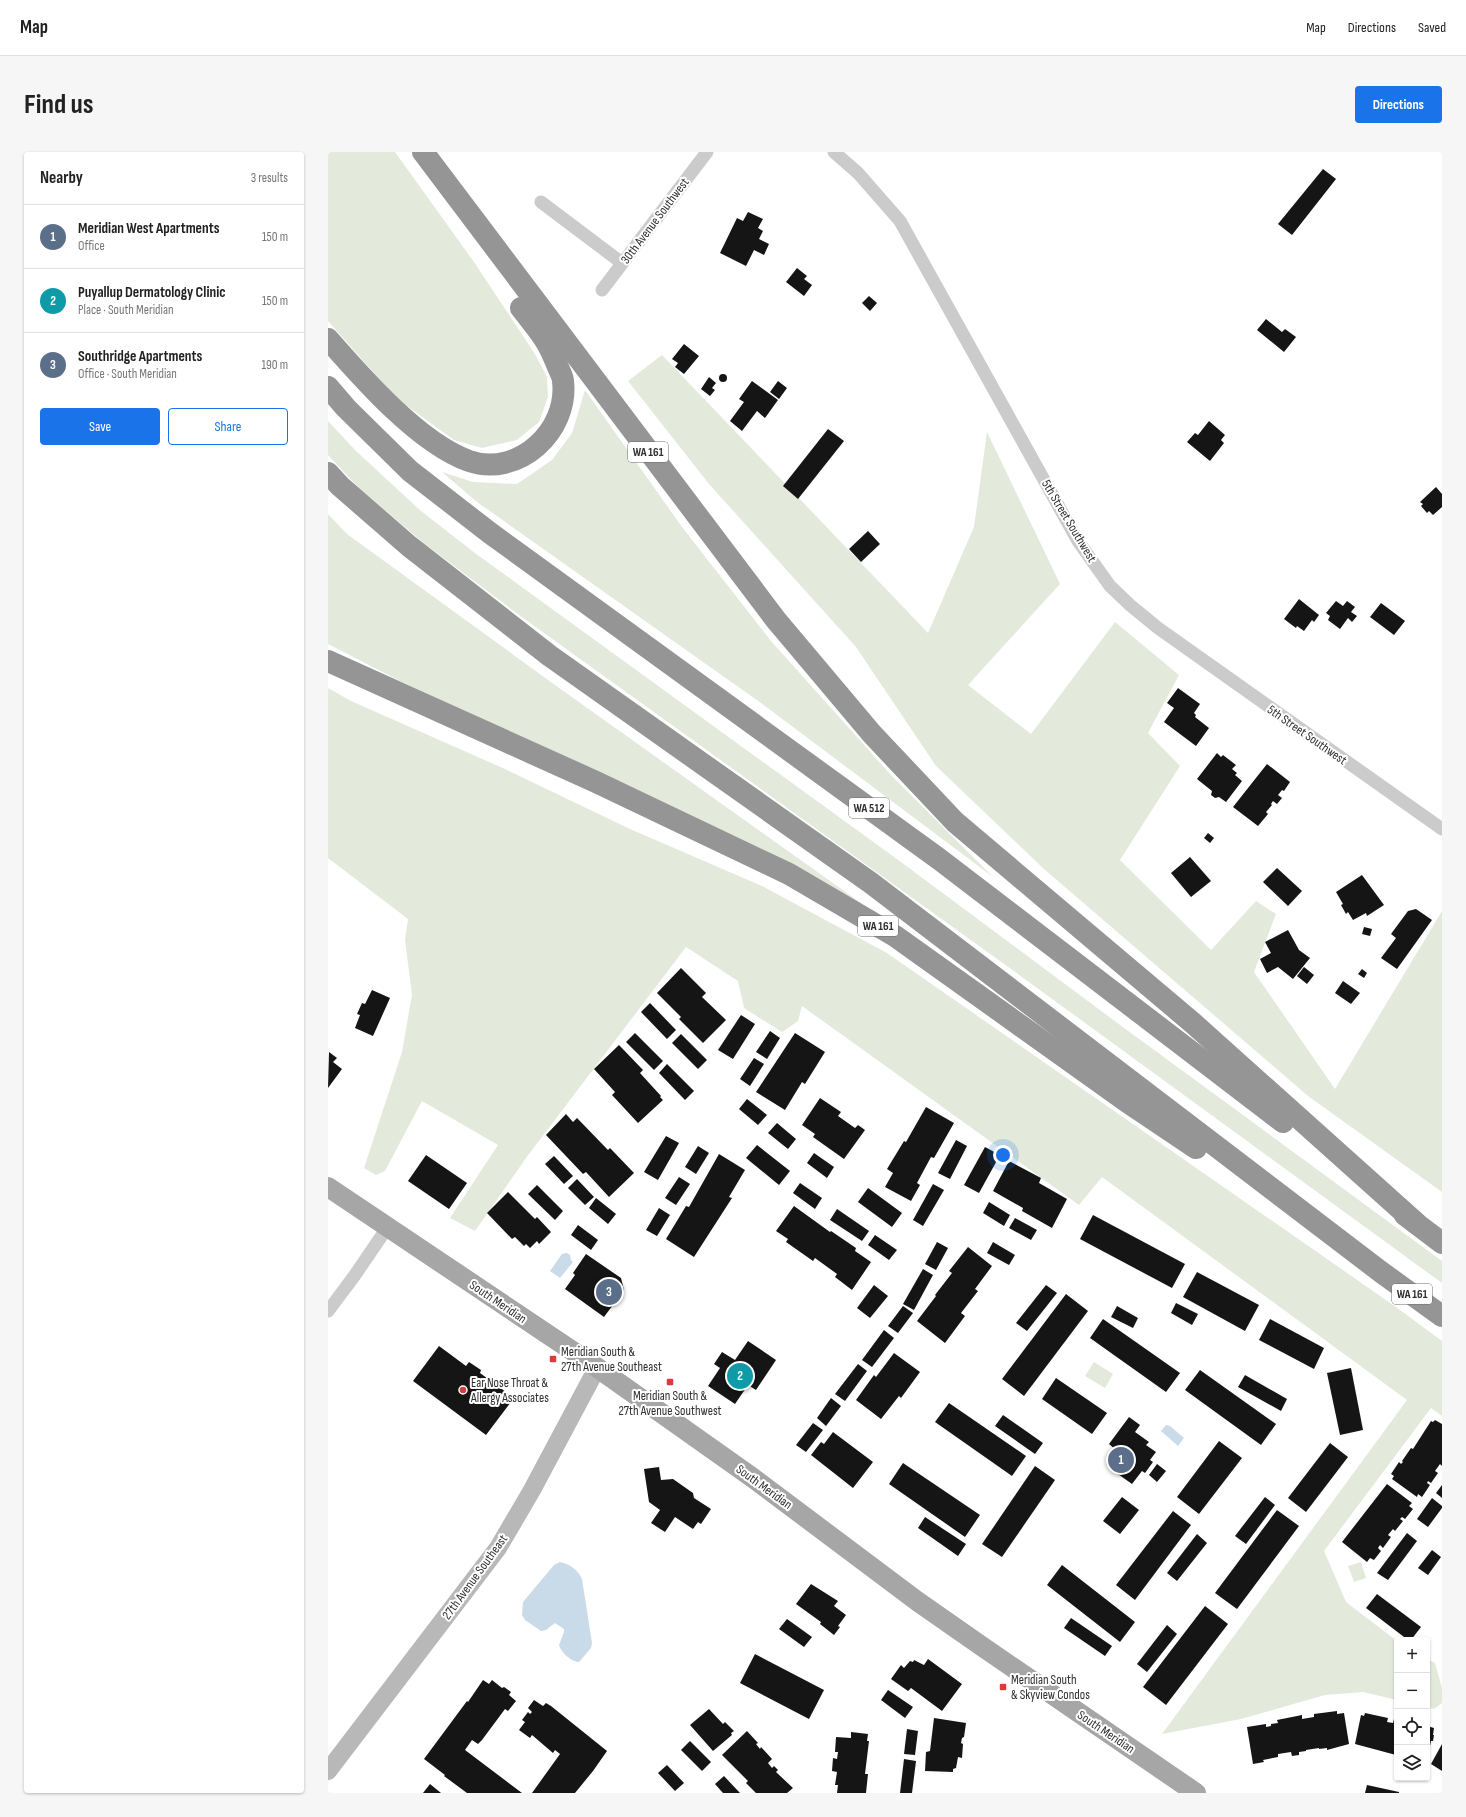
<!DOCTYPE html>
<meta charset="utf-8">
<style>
body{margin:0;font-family:"Sofia Sans Condensed",sans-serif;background:#f6f6f6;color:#222}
.controls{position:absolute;right:12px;bottom:12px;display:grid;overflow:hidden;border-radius:4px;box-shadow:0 1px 3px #0004}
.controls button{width:36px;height:36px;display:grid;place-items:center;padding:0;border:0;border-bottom:1px solid #e0e0e0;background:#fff;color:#222;font:20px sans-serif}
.you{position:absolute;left:675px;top:1003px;width:14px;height:14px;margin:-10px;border:3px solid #fff;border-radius:50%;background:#1a73e8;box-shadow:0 0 0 6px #1a73e833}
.badge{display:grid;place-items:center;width:26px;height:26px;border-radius:50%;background:#1a73e8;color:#fff;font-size:13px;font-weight:700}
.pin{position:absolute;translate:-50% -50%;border:2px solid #fff;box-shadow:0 1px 4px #0006}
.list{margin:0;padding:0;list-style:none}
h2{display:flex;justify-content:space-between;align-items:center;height:52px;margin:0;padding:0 16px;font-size:17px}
h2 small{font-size:13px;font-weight:400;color:#767676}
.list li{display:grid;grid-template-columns:26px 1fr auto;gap:12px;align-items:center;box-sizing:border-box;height:64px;padding:0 16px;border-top:1px solid #e0e0e0}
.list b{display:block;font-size:15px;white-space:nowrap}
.list p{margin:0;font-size:13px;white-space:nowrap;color:#767676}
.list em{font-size:13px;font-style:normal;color:#767676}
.actions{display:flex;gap:8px;padding:12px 16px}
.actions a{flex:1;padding:9px 0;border:1px solid #1a73e8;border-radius:4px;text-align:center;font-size:14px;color:#1a73e8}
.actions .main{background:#1a73e8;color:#fff}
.icon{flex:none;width:22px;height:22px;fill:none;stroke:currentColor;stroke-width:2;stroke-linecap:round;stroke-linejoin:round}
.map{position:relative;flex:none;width:1114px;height:1641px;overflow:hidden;border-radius:4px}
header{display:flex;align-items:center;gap:24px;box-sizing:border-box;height:56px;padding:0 20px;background:#fff;border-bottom:1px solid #e0e0e0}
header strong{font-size:19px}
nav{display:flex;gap:22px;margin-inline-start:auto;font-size:14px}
.intro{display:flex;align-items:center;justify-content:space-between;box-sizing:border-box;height:96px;padding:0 24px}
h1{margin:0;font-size:28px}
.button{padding:10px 18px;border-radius:4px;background:#1a73e8;color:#fff;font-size:14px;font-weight:700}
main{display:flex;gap:24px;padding:0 24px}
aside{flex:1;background:#fff;border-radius:4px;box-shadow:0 1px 3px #0004}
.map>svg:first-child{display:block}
</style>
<header>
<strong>Map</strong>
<nav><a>Map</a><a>Directions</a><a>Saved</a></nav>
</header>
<div class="intro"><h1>Find us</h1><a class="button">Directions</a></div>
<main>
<aside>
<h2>Nearby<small>3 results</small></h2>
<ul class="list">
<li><span class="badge" style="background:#5c6f8a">1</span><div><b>Meridian West Apartments</b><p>Office</p></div><em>150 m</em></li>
<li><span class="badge" style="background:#0f9aa8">2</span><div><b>Puyallup Dermatology Clinic</b><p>Place · South Meridian</p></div><em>150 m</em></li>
<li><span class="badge" style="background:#5c6f8a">3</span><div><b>Southridge Apartments</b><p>Office · South Meridian</p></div><em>190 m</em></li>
</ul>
<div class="actions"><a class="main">Save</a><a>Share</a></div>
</aside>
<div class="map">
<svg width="1114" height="1641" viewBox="0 0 1114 1641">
<rect width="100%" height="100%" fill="#fff"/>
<g fill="#e3eadc">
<path d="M0,0h67l79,110 61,92 12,23 1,20 -9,25 -22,18 -35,8 -28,-8 -58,-42 -68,-77z"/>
<path d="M334,203l266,278 46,-106 13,-95 73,152 -92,101 63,49 84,-112 64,53 -31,58 32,33 -60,94 91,90 45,-49 20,13 -22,58 81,117 107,-178v281l-134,-96 -264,-227 -108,-103 -80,-119 -147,-163 -81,-103z"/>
<path d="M257,238l97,137 89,114 120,134 102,102 -232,-174 -284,-201 -35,-30 31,10 44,2 35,-24 20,-27z"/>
<path d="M0,269l28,30 65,60 54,42 426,309 215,160 326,239v22l-431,-314 -492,-354 -94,-71 -66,-56 -31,-33z"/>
<path d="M0,362l19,20 208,151 320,228 -249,-128 -226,-104 -72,-37z"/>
<path d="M0,536l23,13 154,68 125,60 132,57 125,67 509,354 46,34v75l-11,-8 -107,143 22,51 51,39v59l-34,-8 -38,3 -84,24 -79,15 245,-334 -305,-223 -23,28 -277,-199 -4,15 -16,11 -38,-24 -6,-27 -52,-34 -160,211 -51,73 -25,-13 48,-73 -76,-44 -37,70 -9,4 -12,-7 38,-116 10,-57 -7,-55 3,-21 -80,-61z"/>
<path d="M766,1210l19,12 -8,14 -20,-12z"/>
<path d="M1033,1410l5,16 -12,4 -6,-16z"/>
<path d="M1099,1507l8,4 7,25v15l-8,6 -7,-2z"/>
</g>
<g fill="#c9dbe9">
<path d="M239,1101l3,2 1,5 2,2 -13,16 -10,-7 12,-17z"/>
<path d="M838,1273l4,1 14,12 -6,8 -17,-15z"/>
<path d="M232,1410c10,2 18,8 22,17l10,64 -1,5 -12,14c-8,0 -18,-10 -20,-17l5,-13v-3l-9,-6 -9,7 -5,1 -16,-11 -3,-5 1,-13 31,-37z"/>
</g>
<g fill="#151515">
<path d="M995,17l13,10 -44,56 -14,-11z"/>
<path d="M420,60l15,7 -5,9 5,3 -4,8 10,5 -5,11 -10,-5 -8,16 -26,-13 17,-35 6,3z"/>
<path d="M469,116l10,8 -3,3 8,6 -8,11 -18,-14z"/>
<path d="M541,144l8,7 -7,8 -8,-8z"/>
<path d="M938,167l16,13 3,-3 11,8 -12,15 -27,-22z"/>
<path d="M356,192l15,12 -15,18 -9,-7 3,-4 -6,-4z"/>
<circle cx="395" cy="226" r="4"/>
<path d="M381,225l7,6 -4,5 3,2 -5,6 -9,-7z"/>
<path d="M424,229l26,19 -13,18 -8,-7 -15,20 -12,-10 14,-19 -5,-3z"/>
<path d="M450,229l9,7 -8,11 -9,-7z"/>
<path d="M881,269l16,14 -4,5 3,3 -14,18 -23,-19 8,-9 3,2z"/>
<path d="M500,277l16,12 -46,58 -15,-13z"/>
<path d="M1108,335l6,7v13l-9,8 -4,-4 -2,2 -6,-7 2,-2 -3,-2z"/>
<path d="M540,379l12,13 -19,18 -12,-13z"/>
<path d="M971,447l20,16 -5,7 -2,-2 -8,11 -7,-5 -1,2 -12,-9z"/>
<path d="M1008,449l7,5 4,-5 8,6 -4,5 6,4 -5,6 -4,-4 -8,11 -12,-9 2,-4 -4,-3z"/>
<path d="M1053,451l24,18 -11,14 -24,-18z"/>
<path d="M850,536l22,16 -6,9 2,2 -1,2 14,11 -13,18 -32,-24 10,-14 -7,-5z"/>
<path d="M889,601l4,4 2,-2 13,10 -4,4 5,4 -2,2 7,6 -16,21 -7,-5 -4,1 -4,-3 1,-4 -15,-12z"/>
<path d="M939,612l23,18 -6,9 -2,-1 -4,5 4,3 -5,6 -4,-3 -2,3 1,1 -6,7 2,2 -10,12 -25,-19z"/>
<path d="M880,681l6,5 -4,5 -6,-5z"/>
<path d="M862,705l21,24 -20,16 -20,-24z"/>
<path d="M949,716l25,23 -14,15 -25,-24z"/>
<path d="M1034,723l22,30 -17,11 -1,-3 -13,7 -5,-8 -2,2 -5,-9 2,-1 -7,-12z"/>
<path d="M1088,757l16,11 -35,49 -16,-11 15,-20 -5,-4 17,-23z"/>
<path d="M1036,775l8,2 -2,7 -8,-2z"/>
<path d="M960,778l11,20 11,8 -17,21 -15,-12 -11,6 -7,-14 11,-6 -6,-11z"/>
<path d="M976,815l10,8 -7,9 -10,-8z"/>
<path d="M353,816l25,25 -4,4 24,23 -23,23 -24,-24 2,-2 -24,-24z"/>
<path d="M1034,817l5,4 -3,5 -6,-4z"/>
<path d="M1015,829l17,12 -9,11 -16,-11z"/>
<path d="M44,838l18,8 -17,38 -18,-8 5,-13 -3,-1 5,-11 3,1z"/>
<path d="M322,851l26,27 -9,9 -26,-27z"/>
<path d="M413,863l14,9 -22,35 -15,-9z"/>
<path d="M442,879l10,7 -13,21 -11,-7z"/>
<path d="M307,881l28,28 -9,9 -28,-28z"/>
<path d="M467,881l30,19 -20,32 -3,-2 -17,28 -29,-18z"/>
<path d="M353,882l26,26 -9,9 -26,-26z"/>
<path d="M291,893l24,25 -3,3 21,23 -1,1 3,3 -25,23 -26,-28 3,-3 -21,-23z"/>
<path d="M1,900l8,6 -4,4 9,7 -14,19z"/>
<path d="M426,906l10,6 -14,22 -10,-7z"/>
<path d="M339,912l27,27 -9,9 -26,-27z"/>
<path d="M492,946l21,14 -3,4 17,12 3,-3 7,5 -21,29 -31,-22 2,-3 -13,-9z"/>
<path d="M419,947l20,16 -9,10 -19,-16z"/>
<path d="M598,955l28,16 -20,35 -3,-1 -14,26 3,2 -9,16 -26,-14 8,-14 -6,-4 17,-28 2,1z"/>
<path d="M238,962l7,8 4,-4 31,32 2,-2 24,25 -25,24 -23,-25 -3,2 -37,-39z"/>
<path d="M449,971l19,16 -8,10 -20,-16z"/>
<path d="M338,984l13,7 -21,37 -14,-8z"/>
<path d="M628,988l11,6 -17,33 -12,-6z"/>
<path d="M429,993l33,26 -11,14 -33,-27z"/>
<path d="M370,994l11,7 -13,21 -11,-7z"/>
<path d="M657,995l15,8 -21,38 -15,-8z"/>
<path d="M486,1001l20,14 -7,11 -20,-15z"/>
<path d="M391,1002l26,16 -16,27 3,1 -38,59 -28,-18 20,-33 3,1z"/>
<path d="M98,1003l41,28 -18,26 -41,-28z"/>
<path d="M226,1004l19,20 -9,8 -19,-20z"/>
<path d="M681,1009l32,17 -2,5 28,16 -15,29 -30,-17 1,-3 -30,-17z"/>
<path d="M351,1025l11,7 -14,21 -11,-7z"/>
<path d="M249,1027l17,18 -9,8 -17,-17z"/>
<path d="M472,1031l22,15 -7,11 -22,-16z"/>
<path d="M605,1032l11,6 -21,36 -10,-6z"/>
<path d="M209,1033l26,26 -8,9 -27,-26z"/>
<path d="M540,1036l34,25 -10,14 -34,-25z"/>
<path d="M180,1040l27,27 2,-2 14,15 -12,12 -2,-3 -7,7 -4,-4 -2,2 -9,-9 -3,2 -25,-26z"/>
<path d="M268,1046l20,16 -8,10 -19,-16z"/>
<path d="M661,1050l21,13 -6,11 -21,-13z"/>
<path d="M466,1054l36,26 1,-1 25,17 -1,3 16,11 -19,28 -17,-13 2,-3 -22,-16 -2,3 -27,-19 2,-3 -12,-8z"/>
<path d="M331,1056l11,7 -13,21 -11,-6z"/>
<path d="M509,1057l32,22 -7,10 -32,-21z"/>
<path d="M765,1063l92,49 -13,24 -92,-49z"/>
<path d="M687,1066l22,12 -6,10 -22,-12z"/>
<path d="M250,1073l20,15 -7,10 -20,-15z"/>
<path d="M547,1083l22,15 -8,10 -21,-15z"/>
<path d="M609,1090l11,6 -12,22 -11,-6z"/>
<path d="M665,1090l22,13 -6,10 -22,-12z"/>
<path d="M640,1095l24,19 -17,23 3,2 -17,22 4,3 -20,27 -28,-22 19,-25 -1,-1 17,-22 -3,-2z"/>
<path d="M258,1102l35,24 3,12 -20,27 -39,-28 10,-14 -2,-2z"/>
<path d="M595,1117l10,6 -19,35 -11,-6z"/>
<path d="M869,1120l62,33 -14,26 -62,-34z"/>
<path d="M546,1133l14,11 -18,22 -13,-10z"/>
<path d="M718,1133l11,8 -30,38 -11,-8z"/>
<path d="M738,1142l22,17 -64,85 -22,-17z"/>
<path d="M848,1151l22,11 -6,11 -21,-12z"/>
<path d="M575,1154l10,7 -15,20 -10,-7z"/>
<path d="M789,1154l21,12 -5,10 -22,-11z"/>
<path d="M775,1167l77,54 -14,19 -76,-54z"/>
<path d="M942,1167l54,29 -10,21 -55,-29z"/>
<path d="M556,1178l10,8 -22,29 -10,-7z"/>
<path d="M420,1189l28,19 -20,30 -8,-5 -13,19 -27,-18 12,-18 -6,-4 8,-12 13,8z"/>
<path d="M111,1194l27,20 3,-4 12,8 -1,3 34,25 -28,37 -73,-54z"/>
<path d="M566,1201l26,19 -19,26 -2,-2 -18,23 -25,-19 18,-25 2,2z"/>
<path d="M530,1212l9,7 -22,30 -10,-7z"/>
<path d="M1023,1216l12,62 -23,5 -13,-62z"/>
<path d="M872,1218l76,54 -15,21 -76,-55z"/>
<path d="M917,1223l42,24 -6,12 -43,-24z"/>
<path d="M728,1226l51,35 -15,21 -50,-35z"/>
<path d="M503,1246l10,8 -15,20 -9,-8z"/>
<path d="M621,1251l77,53 -14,20 -77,-54z"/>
<path d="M675,1263l40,28 -8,11 -40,-28z"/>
<path d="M801,1265l11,8 -5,7 14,10 -3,3 10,7 -6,8 3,2 -8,11 -3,-2 -10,13 -14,-10 7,-9 -13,-10 4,-5 -7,-6z"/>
<path d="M1107,1268l7,4v42l-2,-2 -5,7 3,2 -7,10 -3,-2 -1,2 3,2 -8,12 -4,-3 -1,3 -25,-18 2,-3 -3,-2 8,-12 2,2 2,-2 -1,-1 9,-13 2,1 18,-28 2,1z"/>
<path d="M485,1271l10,7 -17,22 -10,-7z"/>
<path d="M505,1280l40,30 -20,26 -42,-33 10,-13 3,2z"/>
<path d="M891,1289l23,17 -43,56 -22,-17z"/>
<path d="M1002,1291l18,14 -42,55 -18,-14z"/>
<path d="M575,1311l77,52 -15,22 -76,-53z"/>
<path d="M829,1312l9,7 -9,11 -8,-7z"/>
<path d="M707,1314l20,14 -53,77 -20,-13z"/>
<path d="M331,1315l2,13 12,-1 20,14 1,5 17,11 -10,15 -3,-2 -5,7 -18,-12 -10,15 -14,-9 9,-13 -11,-8 -5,-33z"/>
<path d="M1059,1332l25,19 -3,3 4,3 -8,10 -3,-2 -2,2 3,2 -8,10 -2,-2 -5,6 3,2 -8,11 -3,-3 -2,3 3,3 -7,9 -4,-2 -3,4 -25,-20z"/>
<path d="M1114,1333v13l-6,-5z"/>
<path d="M794,1345l17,13 -19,24 -17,-13z"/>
<path d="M937,1345l10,8 -29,39 -11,-8z"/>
<path d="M1104,1346l10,8v2l-14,19 -11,-8z"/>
<path d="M949,1358l22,16 -62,83 -22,-16z"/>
<path d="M845,1359l18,14 -56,75 -19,-15z"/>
<path d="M597,1365l41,27 -8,12 -40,-28z"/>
<path d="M1079,1381l10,8 -29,39 -11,-7z"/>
<path d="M869,1382l10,9 -30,38 -10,-8z"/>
<path d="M1104,1398l9,7 -13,18 -10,-7z"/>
<path d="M734,1413l73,57 -15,20 -73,-57z"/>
<path d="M483,1432l27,17 -4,5 12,9 -8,11 2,1 -6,8 -14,-11 1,-2 -25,-18z"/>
<path d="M1049,1442l44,33 -10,13h-3l-42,-32z"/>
<path d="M877,1454l23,18 -62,81 -23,-18z"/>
<path d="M743,1466l41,28 -7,10 -41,-28z"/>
<path d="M459,1467l25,18 -8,10 -25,-18z"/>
<path d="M839,1473l10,9 -30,38 -10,-8z"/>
<path d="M427,1502l69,36 -15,29 -69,-36z"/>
<path d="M600,1507l34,25 -20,27 -31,-23 -3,3 -17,-12 10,-14 3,3 6,-7 3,1 1,-2 10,5z"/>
<path d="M155,1528l6,4 3,-4 10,8 2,-1 7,5 -2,3 7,6 -8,10 -3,-2 -23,31 -4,4 -6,-4 -7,10 57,43h-55l-23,-17 1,-1 -21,-16 43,-58 1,1z"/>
<path d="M560,1538l25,17 -8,11 -24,-18z"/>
<path d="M206,1548l9,6 3,-3 5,3 56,45 -14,20 -18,22h-43l28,-39 -5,-4 -2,3 -21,-18 -2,3 -11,-8 6,-8 -3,-2 6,-8 2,2 2,-2 -4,-4z"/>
<path d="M381,1557l14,15 2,-2 9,9 -3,2 1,2 -19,16 -23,-26z"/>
<path d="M1009,1559v3l7,-1 5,31 -22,6v-2l-8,1v-1l-13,2v1l-7,1v3l-7,1 -1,-4 -13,2v3l-15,3 1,2 -11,2 -6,-37 19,-3v3l5,-1v-2l7,-1 -1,-3 25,-5v4l12,-2v-3z"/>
<path d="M1037,1561l23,5 -1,4 6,1 1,-4 3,1 -1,35 -41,-11 6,-29 3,1z"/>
<path d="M606,1566l32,5 -2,14 -2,1 -1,5 2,1 -1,14 -4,-1 -2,11 -3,1v3l-28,-1 1,-19 4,-1z"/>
<path d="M1099,1574l7,2 -1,7h1l-1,6h-2l-3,15z"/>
<path d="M579,1577l11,2 -3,24 -11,-1z"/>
<path d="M419,1579l11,12 -2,1 4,5 1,-2 11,12 -4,4 4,5 2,-2 4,4 -2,2 17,16 -6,5h-31l-10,-10 2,-2 -26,-26z"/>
<path d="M523,1580l17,2 -1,7h2l-4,33h3l-2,19h-29l1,-8h-3l2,-13 -5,-1 1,-13 4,1 1,-7h-3l1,-15 15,1z"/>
<path d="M362,1589l21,21 -9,9 -21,-21z"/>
<path d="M1114,1592v27l-11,-7z"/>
<path d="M576,1607l12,2 -4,32h-12z"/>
<path d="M339,1613l17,18 -9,8 -17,-18z"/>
<path d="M396,1624l16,17h-17l-8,-9z"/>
<path d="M102,1632l11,9h-18z"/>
<path d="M1039,1633l32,7v1h-34z"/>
</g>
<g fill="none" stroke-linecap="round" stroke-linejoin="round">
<g stroke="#cbcbcb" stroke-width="13">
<path d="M506,0l24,21 42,48 178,320 32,45 20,19 28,23 284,201"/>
<path d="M213,50l81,61"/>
<path d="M274,138l105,-138"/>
<path d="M0,1159l27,-36 32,-47"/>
</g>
<path stroke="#b8b8b8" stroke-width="18" d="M0,1619l170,-223 34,-58 65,-122"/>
<path stroke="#a6a6a6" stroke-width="20" d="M0,1035l264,177 161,114 164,123 63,44 216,148"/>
<g stroke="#959595" stroke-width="22">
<path d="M95,0l353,468 96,114 83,88 239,202 222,199"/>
<path d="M0,187c35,40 91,104 141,122 49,17 100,-30 94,-80 0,-4 -3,-9 -5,-14 -3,-7 -6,-15 -10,-22 -7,-13 -18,-25 -27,-37"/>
<path d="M0,235l18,21 64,63 80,62 449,326 344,263"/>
<path d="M0,321l12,13 69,60 141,110 321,227 510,389 61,44"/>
<path d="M0,509l268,121 193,92 106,62 231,165 70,47"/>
<path d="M1077,1063l37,28"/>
</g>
</g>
<g fill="#d93b3e" stroke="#fff" stroke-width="1.5">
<rect x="221" y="1203" width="8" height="8" rx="2"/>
<rect x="338" y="1226" width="8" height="8" rx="2"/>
<circle cx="135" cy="1238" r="4"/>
<rect x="671" y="1531" width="8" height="8" rx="2"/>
</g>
<g text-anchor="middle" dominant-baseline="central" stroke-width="4" stroke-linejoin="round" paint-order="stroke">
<g fill="#fff" stroke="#6d6d6d" stroke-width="1">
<rect x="300" y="290" width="40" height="20" rx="3"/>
<rect x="521" y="646" width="40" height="20" rx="3"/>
<rect x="530" y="764" width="40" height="20" rx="3"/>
<rect x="1064" y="1132" width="40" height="20" rx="3"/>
</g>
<g font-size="12" font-weight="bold" fill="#2e2e2e">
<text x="320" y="300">WA 161</text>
<text x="541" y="656">WA 512</text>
<text x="550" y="774">WA 161</text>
<text x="1084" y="1142">WA 161</text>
</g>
<g font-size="13" fill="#2e2e2e" stroke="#fff">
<text transform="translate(327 69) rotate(-53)">30th Avenue Southwest</text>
<text transform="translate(741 369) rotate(59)">5th Street Southwest</text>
<text transform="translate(979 583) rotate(35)">5th Street Southwest</text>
<text transform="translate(170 1150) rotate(34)">South Meridian</text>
<text transform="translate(436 1335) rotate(36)">South Meridian</text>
<text transform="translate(147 1425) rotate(-54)">27th Avenue Southeast</text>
<text transform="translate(778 1580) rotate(34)">South Meridian</text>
</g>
<g font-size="13" fill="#2e2e2e" stroke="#fff" text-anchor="start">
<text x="233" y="1200">Meridian South &amp;<tspan x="233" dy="15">27th Avenue Southeast</tspan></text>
<text x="143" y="1231">Ear Nose Throat &amp;<tspan x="143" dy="15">Allergy Associates</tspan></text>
<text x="342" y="1244" text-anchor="middle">Meridian South &amp;<tspan x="342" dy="15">27th Avenue Southwest</tspan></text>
<text x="683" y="1528">Meridian South<tspan x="683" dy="15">&amp; Skyview Condos</tspan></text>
</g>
</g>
</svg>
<div class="controls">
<button>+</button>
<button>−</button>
<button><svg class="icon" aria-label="locate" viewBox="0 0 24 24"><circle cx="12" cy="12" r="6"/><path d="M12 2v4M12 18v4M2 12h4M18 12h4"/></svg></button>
<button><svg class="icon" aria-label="layers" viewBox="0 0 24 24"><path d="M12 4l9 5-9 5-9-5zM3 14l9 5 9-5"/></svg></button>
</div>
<div class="you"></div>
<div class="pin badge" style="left:793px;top:1308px;background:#5c6f8a">1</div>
<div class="pin badge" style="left:412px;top:1224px;background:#0f9aa8">2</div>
<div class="pin badge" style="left:281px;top:1140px;background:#5c6f8a">3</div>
</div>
</main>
